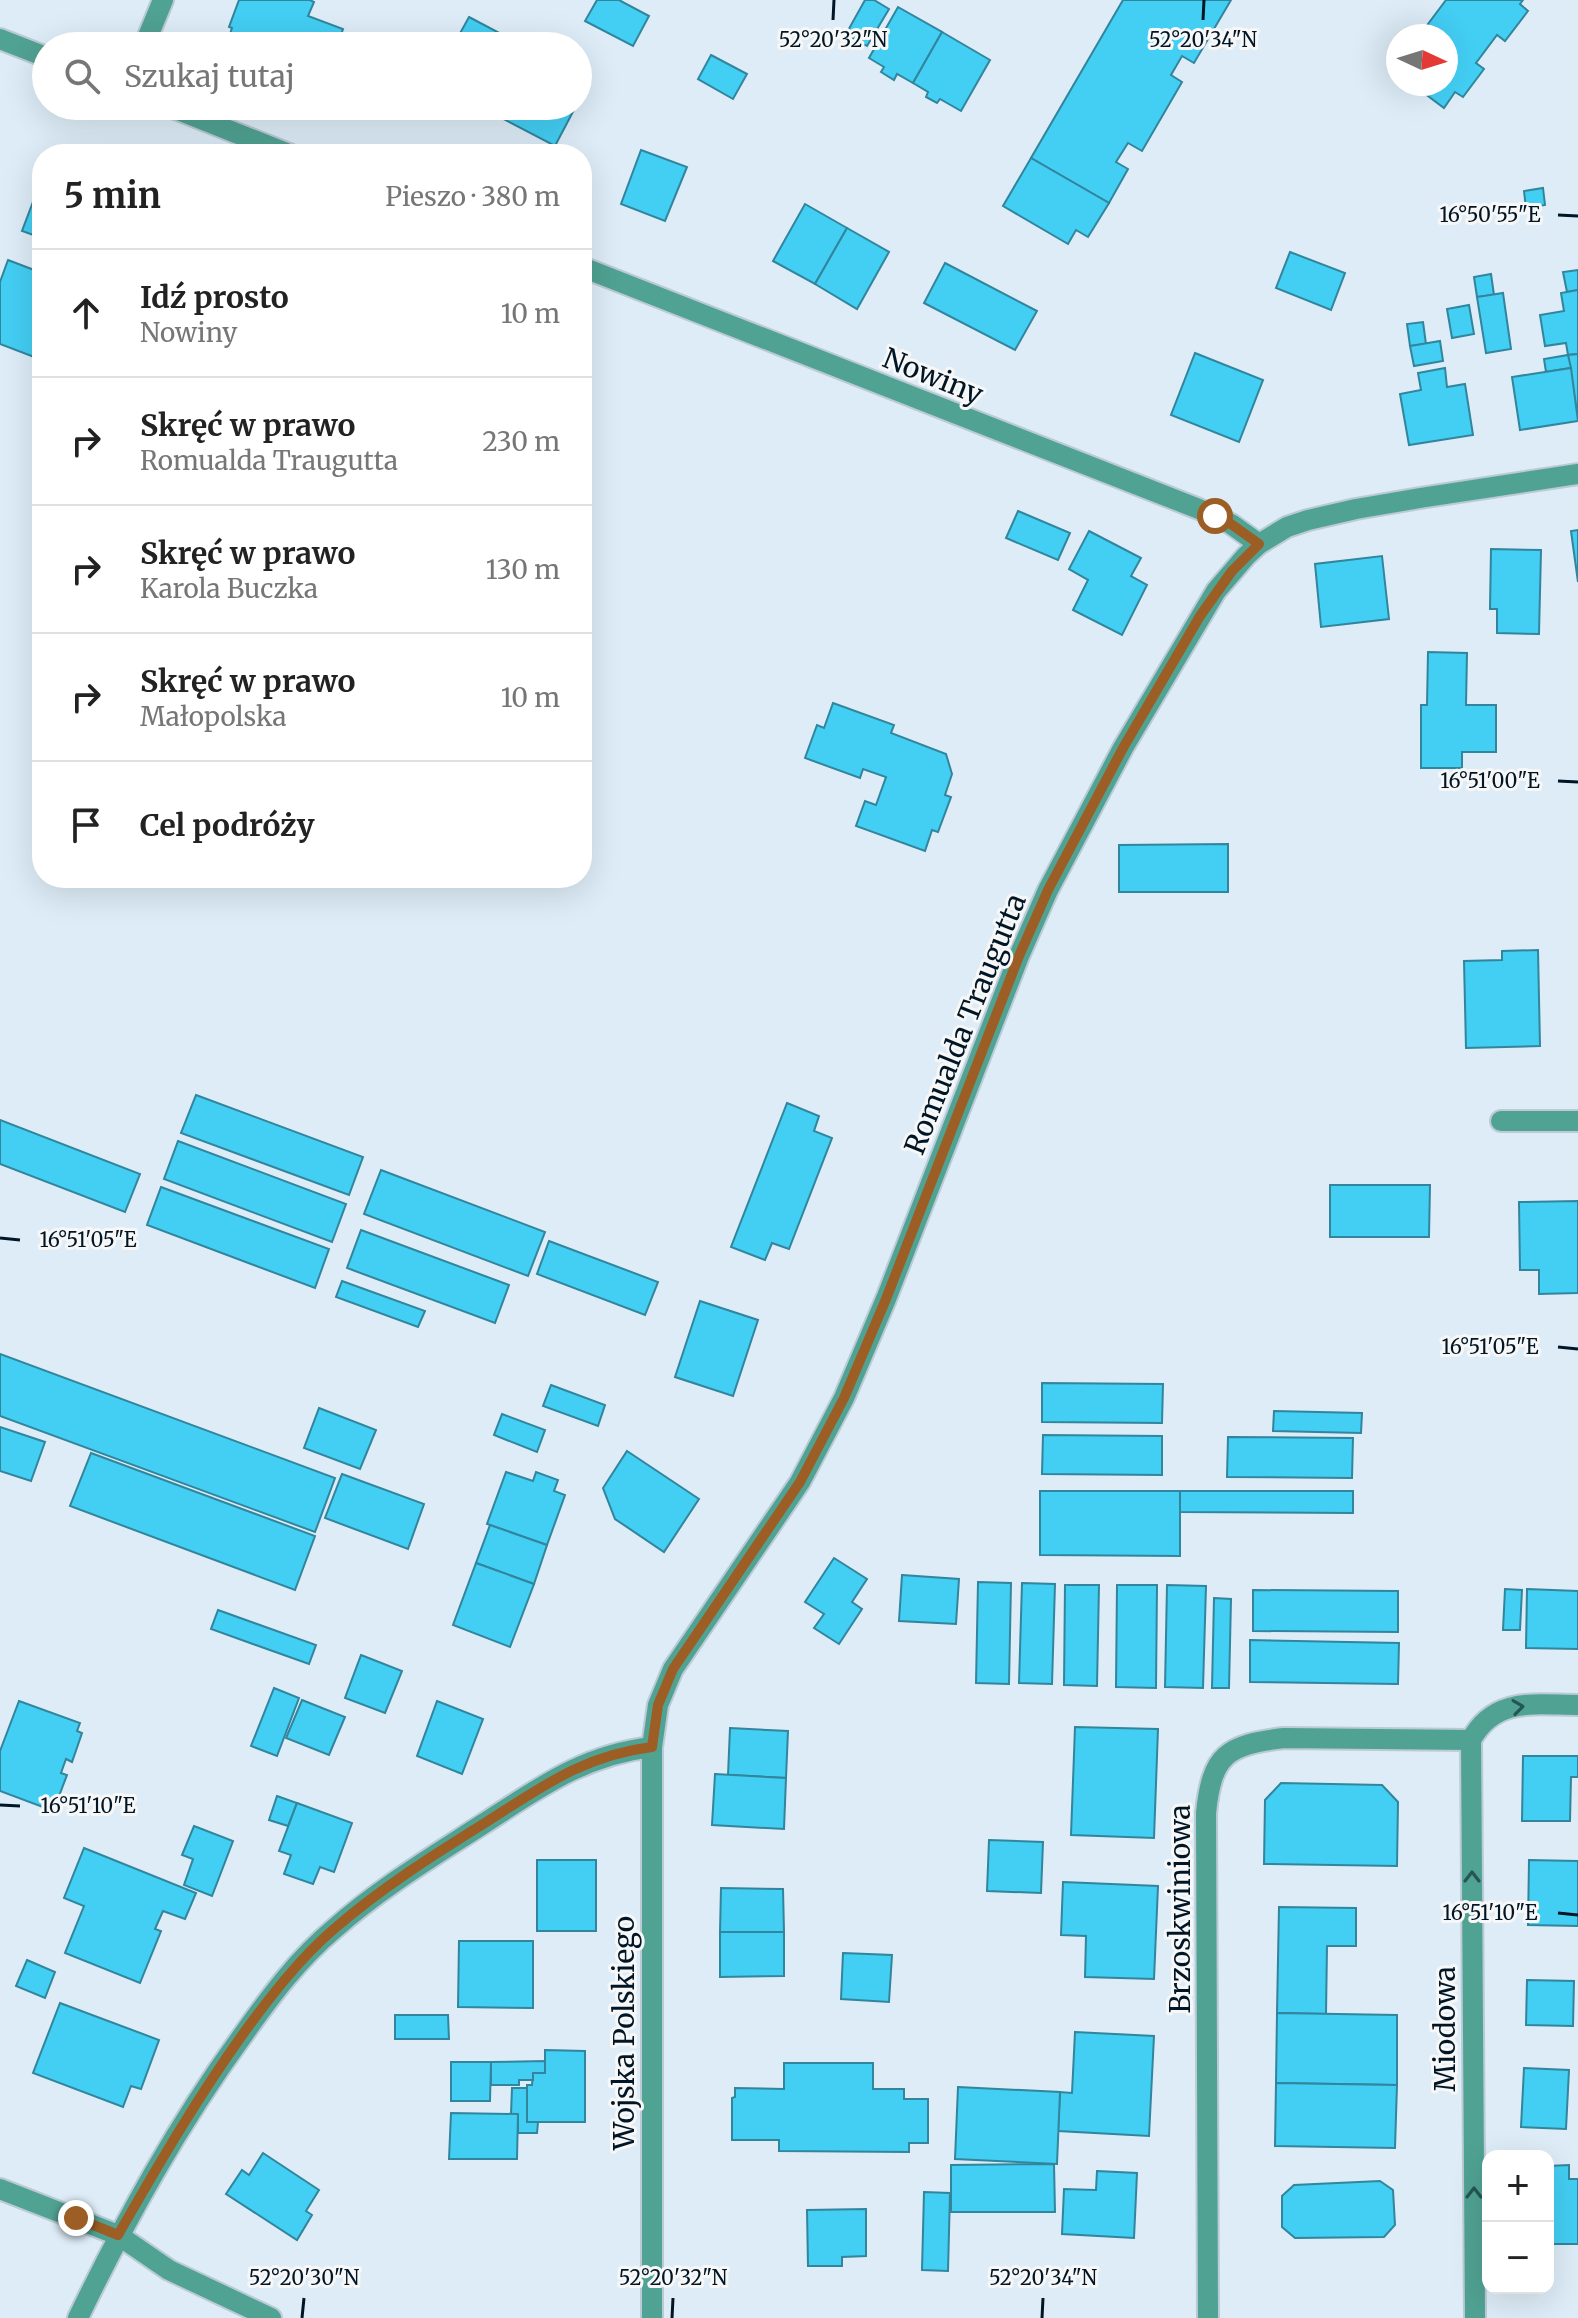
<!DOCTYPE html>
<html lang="pl">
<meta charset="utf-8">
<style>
body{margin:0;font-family:Merriweather,serif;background:#f6f6f6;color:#222}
.controls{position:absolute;right:24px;bottom:24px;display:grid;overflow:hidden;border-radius:16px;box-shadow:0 8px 32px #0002}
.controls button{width:72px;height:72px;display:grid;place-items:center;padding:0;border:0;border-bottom:2px solid #e0e0e0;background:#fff;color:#222;font:40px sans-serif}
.compass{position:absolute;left:1386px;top:24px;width:72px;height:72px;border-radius:50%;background:#fff;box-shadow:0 8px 32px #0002;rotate:94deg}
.stop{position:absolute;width:24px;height:24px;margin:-18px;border:6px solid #9c5e24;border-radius:50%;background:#fff}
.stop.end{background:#9c5e24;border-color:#fff;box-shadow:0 2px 8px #0008}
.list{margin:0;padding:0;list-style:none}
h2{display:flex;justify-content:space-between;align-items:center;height:104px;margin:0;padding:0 32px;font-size:34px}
h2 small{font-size:26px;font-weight:400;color:#767676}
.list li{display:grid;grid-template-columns:52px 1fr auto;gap:24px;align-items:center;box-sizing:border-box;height:128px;padding:0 32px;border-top:2px solid #e0e0e0}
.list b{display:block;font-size:30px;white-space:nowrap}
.list p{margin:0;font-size:26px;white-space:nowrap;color:#767676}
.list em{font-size:26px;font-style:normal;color:#767676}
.icon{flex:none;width:44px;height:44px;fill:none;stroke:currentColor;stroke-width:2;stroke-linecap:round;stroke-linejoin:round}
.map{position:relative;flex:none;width:1578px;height:2318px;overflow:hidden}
.search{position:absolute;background:#fff;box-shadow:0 8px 32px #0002;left:32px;top:32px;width:560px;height:88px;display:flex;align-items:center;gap:20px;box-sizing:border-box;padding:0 28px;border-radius:44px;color:#767676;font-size:30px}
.panel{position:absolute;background:#fff;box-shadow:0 8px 32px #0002;left:32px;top:144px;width:560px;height:744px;border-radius:32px}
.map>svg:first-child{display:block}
</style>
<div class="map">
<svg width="1578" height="2318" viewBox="0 0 1578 2318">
<rect width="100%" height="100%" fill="#ddecf7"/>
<g fill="#43cef3" stroke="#31859c" stroke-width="2">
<path d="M239,0h71l4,2 -6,14 35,13 -6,17h-111l6,-18 -3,-1z"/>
<path d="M597,0h22l30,16 -16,30 -48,-25z"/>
<path d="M865,0h9l15,9 -22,37 -21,-12z"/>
<path d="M1123,0h108l-37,63 -12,-7 -11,19 11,7 -40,69 -14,-8 -12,19 12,7 -19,34 -78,-45z"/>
<path d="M1446,0h77l-3,4 8,7 -23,30 -8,-6 -21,28 8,6 -21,28 -8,-5 -11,16 -32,-24h34v-48h-27z"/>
<path d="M898,7l44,25 -29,51 -16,-9 -3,6 -13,-8 3,-5 -15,-9z"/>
<path d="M469,17l55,29h-71z"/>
<path d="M942,32l48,28 -29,51 -21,-12 -3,4 -11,-6 2,-5 -15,-9z"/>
<path d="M711,55l36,19 -14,25 -35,-20z"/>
<path d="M500,106h76l-21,40 -59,-31z"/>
<path d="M641,150l46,17 -22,54 -44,-17z"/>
<path d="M1031,158l78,45 -21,34 -12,-7 -8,14 -65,-38z"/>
<path d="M42,178v60l-20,-7z"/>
<path d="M1543,188l2,17 -19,3 -2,-17z"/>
<path d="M805,204l42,24 -32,56 -42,-23z"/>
<path d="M847,228l42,24 -32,57 -42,-25z"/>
<path d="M1290,252l55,21 -14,37 -55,-22z"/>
<path d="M8,260l34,13v87l-42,-16v-62z"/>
<path d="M945,263l92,48 -22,39 -91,-47z"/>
<path d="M1578,270v20l-11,2 -4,-20z"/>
<path d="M1491,274l3,21 -17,2 -3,-20z"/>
<path d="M1578,290v64l-10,1 -2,-12 -21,3 -5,-31 24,-4 -3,-18z"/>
<path d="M1503,293l8,56 -25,4 -9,-56z"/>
<path d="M1469,305l5,29 -22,4 -5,-29z"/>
<path d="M1423,322l3,22 -16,2 -3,-22z"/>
<path d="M1440,341l3,20 -29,5 -4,-20z"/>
<path d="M1195,353l68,27 -24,62 -68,-27z"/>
<path d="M1578,354v67l-10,-66z"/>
<path d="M1568,355l3,13 -25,4 -2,-13z"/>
<path d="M1445,368l2,19 18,-3 8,51 -64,10 -9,-51 21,-4 -3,-17z"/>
<path d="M1571,368l7,53 -58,9 -8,-53z"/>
<path d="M1018,511l52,22 -12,27 -52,-22z"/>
<path d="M1578,530v52l-7,-51z"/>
<path d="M1089,531l52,27 -10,18 16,9 -25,50 -49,-25 15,-30 -19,-11z"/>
<path d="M1491,549l50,1 -2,84 -42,-1v-24h-7z"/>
<path d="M1382,556l7,63 -68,8 -6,-63z"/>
<path d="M1428,652l39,1 -1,52h30v47h-34v16h-41v-63h6z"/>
<path d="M833,703l61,22 -3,8 55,21 6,20 -7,21 6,2 -13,35 -6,-2 -7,21 -69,-25 9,-25 11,4 10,-28 -23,-8 -3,9 -55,-20 12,-33 7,3z"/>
<path d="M1228,844v48h-109v-47z"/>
<path d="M1538,950l2,96 -74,2 -2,-87 38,-1v-9z"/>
<path d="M196,1095l167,62 -14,38 -168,-62z"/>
<path d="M787,1103l32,13 -5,15 18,7 -43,111 -17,-6 -7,17 -34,-13z"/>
<path d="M0,1120l140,54 -15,38 -125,-48z"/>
<path d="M178,1141l168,63 -14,38 -168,-63z"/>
<path d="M381,1170l164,62 -17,44 -164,-62z"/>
<path d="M1330,1185h100l-1,52h-99z"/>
<path d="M161,1187l168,62 -14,39 -168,-63z"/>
<path d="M1578,1201v92l-39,1v-24h-19l-1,-68z"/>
<path d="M361,1230l148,55 -14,38 -148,-55z"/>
<path d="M549,1241l109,41 -13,33 -108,-41z"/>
<path d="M342,1281l83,30 -7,16 -82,-30z"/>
<path d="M700,1301l58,19 -25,76 -58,-19z"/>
<path d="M0,1354l335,124 -20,54 -315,-116z"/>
<path d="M1042,1383l121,1 -1,39 -120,-1z"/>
<path d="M551,1385l54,20 -7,21 -55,-20z"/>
<path d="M319,1408l57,22 -16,39 -56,-21z"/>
<path d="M1274,1411l88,2 -1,20 -88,-2z"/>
<path d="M502,1414l43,16 -8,22 -43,-17z"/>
<path d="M0,1427l45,15 -14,39 -31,-10z"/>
<path d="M1043,1435l119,1v39l-120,-1z"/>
<path d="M1228,1437l125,1 -1,40 -125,-1z"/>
<path d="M627,1451l72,48 -35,53 -49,-33 -12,-31z"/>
<path d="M91,1453l224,83 -20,54 -225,-84z"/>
<path d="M506,1472l27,9 3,-9 22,8 -4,11 11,4 -18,50 -60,-21z"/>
<path d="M342,1474l82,30 -16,45 -83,-31z"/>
<path d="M1040,1491h140v65l-140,-1z"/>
<path d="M1180,1491h173v22l-173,-1z"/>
<path d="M490,1525l57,20 -13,39 -58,-21z"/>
<path d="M834,1558l33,21 -15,23 10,7 -23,35 -25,-16 10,-14 -19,-12z"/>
<path d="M476,1563l58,21 -24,63 -57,-22z"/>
<path d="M902,1575l57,4 -3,45 -57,-3z"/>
<path d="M978,1582l33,1 -2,101 -33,-1z"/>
<path d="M1022,1583l33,1 -3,100 -33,-1z"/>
<path d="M1065,1585h34l-2,101 -33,-1z"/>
<path d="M1117,1585h40l-1,103 -40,-1z"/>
<path d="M1167,1585l39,1 -3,102 -38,-1z"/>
<path d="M1505,1589l17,1 -2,40h-17z"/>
<path d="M1527,1589l51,2v58l-52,-1z"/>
<path d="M1253,1590l145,1v41l-145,-1z"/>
<path d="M1214,1598l17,1 -2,89h-17z"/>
<path d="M218,1610l98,35 -7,19 -98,-35z"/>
<path d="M1250,1640l149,3 -1,41 -148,-2z"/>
<path d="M361,1655l41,16 -17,42 -40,-15z"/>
<path d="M274,1688l25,10 -22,58 -26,-10z"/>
<path d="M302,1700l43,17 -16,38 -43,-17z"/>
<path d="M19,1701l61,22 -3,8 5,2 -10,29 -6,-3 -5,14 6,2 -11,29 -6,-2 -2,7 -48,-18v-40z"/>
<path d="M437,1701l46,18 -21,55 -45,-18z"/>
<path d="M1075,1727l83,2 -4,109 -83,-3z"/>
<path d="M730,1728l58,3 -2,47 -58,-3z"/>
<path d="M1523,1756h55v21h-7l-1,44h-48z"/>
<path d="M715,1774l71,4 -2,51 -72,-4z"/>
<path d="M1281,1783l101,2 16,17 -1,64 -133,-2 1,-64z"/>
<path d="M277,1796l20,7 -9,23 -19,-6z"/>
<path d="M297,1803l55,20 -18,49 -14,-5 -7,17 -29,-10 7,-19 -12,-4z"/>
<path d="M194,1826l39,15 -21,55 -28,-11 9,-26 -11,-4z"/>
<path d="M989,1840l54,2 -2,51 -54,-2z"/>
<path d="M84,1848l112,45 -11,26 -22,-8 -8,18 6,2 -21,52 -75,-30 19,-47 -20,-8z"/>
<rect x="537" y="1860" width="59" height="71"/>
<path d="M1529,1860l49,1v65l-50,-1z"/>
<path d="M1063,1882l95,4 -4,93 -69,-2 1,-41 -25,-1z"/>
<path d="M721,1888l62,1 1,43h-64z"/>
<path d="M1279,1907l77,1v38h-29l-1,68 -49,-1z"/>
<path d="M720,1932h64v44l-64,1z"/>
<path d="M459,1941h74v67l-75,-1z"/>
<path d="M843,1953l49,2 -3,47 -48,-3z"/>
<path d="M27,1960l28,12 -10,26 -29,-12z"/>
<path d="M1527,1980l47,1 -1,45 -47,-1z"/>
<path d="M60,2003l99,37 -18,49 -10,-3 -8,21 -90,-34z"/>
<path d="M1277,2013l120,2v70l-121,-2z"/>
<path d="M395,2015h53l1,24h-54z"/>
<path d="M1075,2032l79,4 -5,100 -91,-5 2,-39 12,1z"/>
<path d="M545,2050l40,1v71h-58v-37h5l1,-12h12z"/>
<path d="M545,2061v12h-12v7h-14v5h-28v-23z"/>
<path d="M451,2062h40l-1,39h-39z"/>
<path d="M784,2063h89v26h31v10h24v44h-19v9l-130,-1v-11h-47v-42l3,-1v-9l49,1z"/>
<path d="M1524,2068l45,2 -3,59 -45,-2z"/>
<path d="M1276,2083l121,2 -2,63 -120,-2z"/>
<path d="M958,2087l102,5 -3,72 -102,-5z"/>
<path d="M512,2088h15v34h11l-1,11h-19v-19h-7z"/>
<path d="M451,2113l67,1 -1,45h-68z"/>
<path d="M263,2153l56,37 -13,21 6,4 -15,25 -71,-46 16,-24 7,5z"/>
<path d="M1054,2164l1,48h-104v-47z"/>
<path d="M1569,2165v14h9v65h-30v-78z"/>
<path d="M1097,2171l40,2 -3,65 -72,-4 2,-45 32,1z"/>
<path d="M1380,2181l13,9 2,35 -11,12 -89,1 -13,-11v-31l12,-11z"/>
<path d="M924,2192l26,1 -2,78 -26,-1z"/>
<path d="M866,2209v47l-24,1v9h-34l-1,-56z"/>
</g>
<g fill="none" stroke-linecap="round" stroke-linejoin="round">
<defs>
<g id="minor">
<path d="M0,39l46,18"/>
<path d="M144,46l19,-46"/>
<path d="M168,106l121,48"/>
<path d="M582,267l617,242 32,15 28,20"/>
<path d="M1501,1121h77"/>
<path d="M0,2189l118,46 51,35 102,48"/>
<path d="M78,2318c48,-99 100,-194 165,-283 27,-38 55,-76 91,-106 45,-40 98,-72 149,-105 56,-36 100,-69 169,-77"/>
<path d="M1208,2318l-2,-505c6,-59 21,-68 78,-75l187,2"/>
<path d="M1475,2318l-4,-578c24,-44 65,-35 107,-35"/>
</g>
<path id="tertiary" d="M652,2318v-571l6,-42 15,-36 127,-187 44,-84 42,-99 133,-343 29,-66 75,-142 93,-157 30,-35 13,-12 28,-17 21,-7 48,-11 64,-11 158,-24"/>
</defs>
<use href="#minor" stroke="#bacad6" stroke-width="24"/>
<use href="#tertiary" stroke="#bacad6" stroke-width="24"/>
<use href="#minor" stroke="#50a292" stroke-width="20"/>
<use href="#tertiary" stroke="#50a292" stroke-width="20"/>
</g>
<defs><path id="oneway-chevron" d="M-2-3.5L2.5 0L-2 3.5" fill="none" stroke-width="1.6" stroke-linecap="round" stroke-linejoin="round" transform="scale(2)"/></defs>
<g stroke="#245557">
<use href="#oneway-chevron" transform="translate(1518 1707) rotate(-8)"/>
<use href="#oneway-chevron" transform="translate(1472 1877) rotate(-90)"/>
<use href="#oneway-chevron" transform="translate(1474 2193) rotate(-90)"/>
</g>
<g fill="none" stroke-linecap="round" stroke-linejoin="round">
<path stroke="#9c5e24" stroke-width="10" d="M76,2218l42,17c39,-68 79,-137 125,-201 27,-37 56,-75 91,-105 47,-41 101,-75 154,-108 55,-35 97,-66 164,-74l6,-42 15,-36 127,-187 44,-84 42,-99 133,-343 29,-66 75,-142 77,-132 32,-45 27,-27 -28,-20 -16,-8"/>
</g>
<path fill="none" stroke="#001626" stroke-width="3" d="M833,20l1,-20M1203,20l1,-20M1558,215l20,1M1558,781l20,1M0,1238l20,2M1558,1347l20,2M0,1805l20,1M1558,1913l20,2M302,2318l2,-20M672,2318l1,-20M1042,2318l1,-20"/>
<g text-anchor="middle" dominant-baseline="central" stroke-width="6" stroke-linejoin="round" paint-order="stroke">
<g font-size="28" fill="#001626" stroke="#f7f7f7">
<text transform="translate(933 376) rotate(22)">Nowiny</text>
<text transform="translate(965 1024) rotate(-68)">Romualda Traugutta</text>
<text transform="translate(1180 1909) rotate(-90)">Brzoskwiniowa</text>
<text transform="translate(1445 2029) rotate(-90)">Miodowa</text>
<text transform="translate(624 2033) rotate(-90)">Wojska Polskiego</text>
</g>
</g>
<g font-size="20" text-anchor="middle" fill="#001626" stroke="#f7f7f7" stroke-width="6" stroke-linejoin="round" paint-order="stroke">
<text x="833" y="47">52°20'32"N</text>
<text x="1203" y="47">52°20'34"N</text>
<text x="1490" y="222">16°50'55"E</text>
<text x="1490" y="788">16°51'00"E</text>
<text x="88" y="1247">16°51'05"E</text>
<text x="1490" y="1354">16°51'05"E</text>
<text x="88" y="1813">16°51'10"E</text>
<text x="1490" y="1920">16°51'10"E</text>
<text x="304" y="2285">52°20'30"N</text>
<text x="673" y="2285">52°20'32"N</text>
<text x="1043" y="2285">52°20'34"N</text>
</g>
</svg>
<div class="controls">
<button>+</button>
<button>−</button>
</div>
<svg class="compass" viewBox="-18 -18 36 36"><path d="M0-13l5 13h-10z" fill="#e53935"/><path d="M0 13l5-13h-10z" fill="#767676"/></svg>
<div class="stop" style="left:1215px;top:516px"></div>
<div class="stop end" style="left:76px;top:2218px"></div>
<div class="search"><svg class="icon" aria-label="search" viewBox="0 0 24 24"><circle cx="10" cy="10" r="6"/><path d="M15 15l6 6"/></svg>Szukaj tutaj</div>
<section class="panel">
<h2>5 min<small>Pieszo · 380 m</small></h2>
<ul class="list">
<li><svg class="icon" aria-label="ahead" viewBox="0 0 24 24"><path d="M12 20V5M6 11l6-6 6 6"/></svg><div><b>Idź prosto</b><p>Nowiny</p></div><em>10 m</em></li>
<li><svg class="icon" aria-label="right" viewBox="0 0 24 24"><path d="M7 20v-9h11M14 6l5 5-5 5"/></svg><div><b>Skręć w prawo</b><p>Romualda Traugutta</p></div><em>230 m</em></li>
<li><svg class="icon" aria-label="right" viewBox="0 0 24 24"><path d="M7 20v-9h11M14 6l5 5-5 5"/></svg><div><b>Skręć w prawo</b><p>Karola Buczka</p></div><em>130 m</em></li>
<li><svg class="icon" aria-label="right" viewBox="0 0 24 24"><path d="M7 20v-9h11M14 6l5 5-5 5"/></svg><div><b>Skręć w prawo</b><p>Małopolska</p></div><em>10 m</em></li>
<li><svg class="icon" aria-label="arrive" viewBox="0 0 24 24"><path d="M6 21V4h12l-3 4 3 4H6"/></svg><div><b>Cel podróży</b></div></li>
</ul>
</section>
</div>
